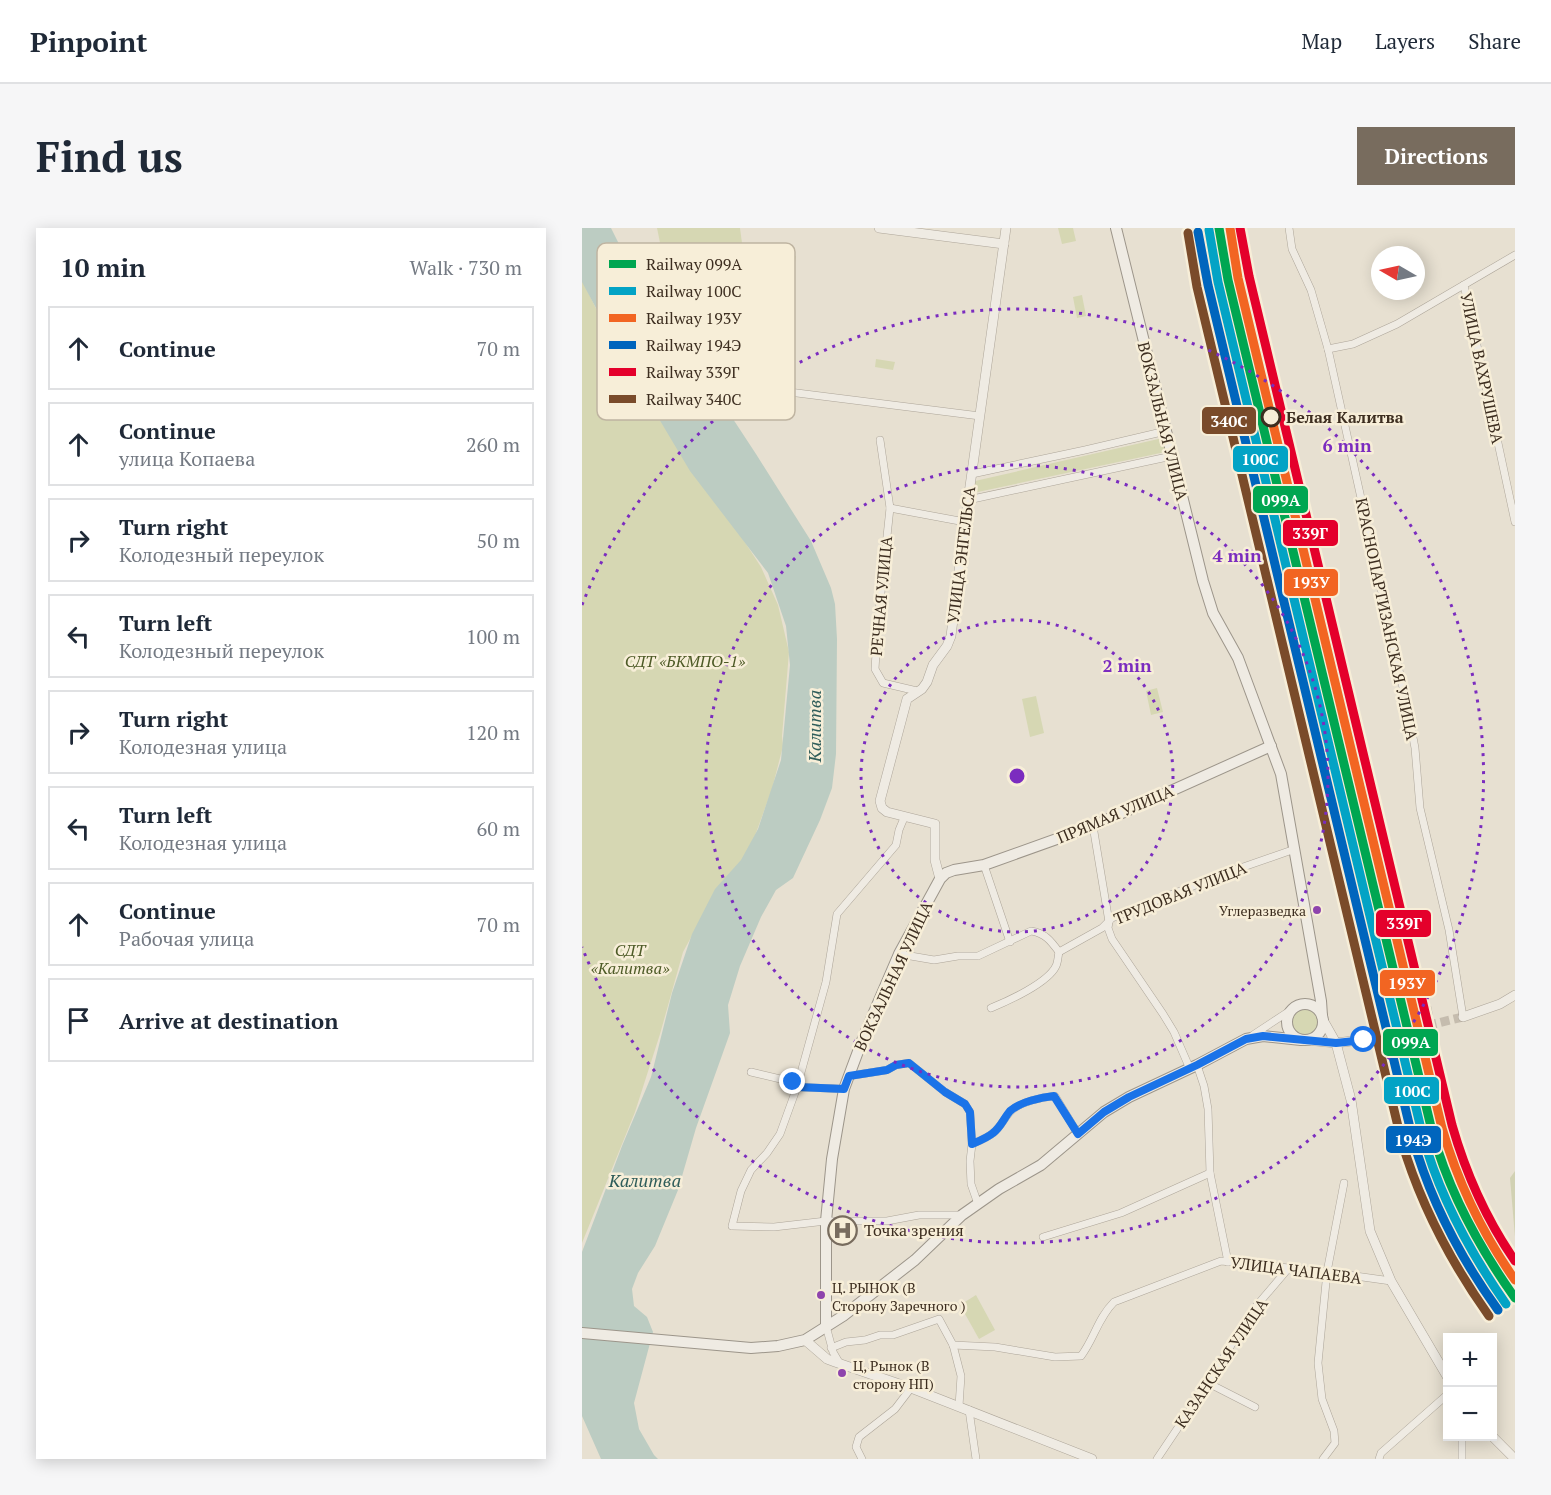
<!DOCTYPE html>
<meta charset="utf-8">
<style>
body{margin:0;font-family:"PT Serif",serif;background:#f6f6f7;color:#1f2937}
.controls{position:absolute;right:18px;bottom:18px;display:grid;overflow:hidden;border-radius:0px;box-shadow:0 3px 15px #0003}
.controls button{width:54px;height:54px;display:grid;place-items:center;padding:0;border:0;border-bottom:2px solid #e0e1e3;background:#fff;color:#1f2937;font:30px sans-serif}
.compass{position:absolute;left:789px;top:18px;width:54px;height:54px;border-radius:50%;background:#fff;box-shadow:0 3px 15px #0003;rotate:279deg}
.stop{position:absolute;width:18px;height:18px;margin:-14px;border:4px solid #1a73e8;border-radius:50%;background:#fff}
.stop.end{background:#1a73e8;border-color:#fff;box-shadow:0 2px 6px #0008}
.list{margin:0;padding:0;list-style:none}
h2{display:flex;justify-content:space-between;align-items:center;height:78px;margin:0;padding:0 24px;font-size:26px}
h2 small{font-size:20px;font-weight:400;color:#747a83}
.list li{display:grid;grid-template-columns:39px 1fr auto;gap:18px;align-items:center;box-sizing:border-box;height:84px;margin:0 12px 12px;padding:0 12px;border:2px solid #e0e1e3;border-radius:0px}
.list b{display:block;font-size:22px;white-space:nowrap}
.list p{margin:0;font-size:20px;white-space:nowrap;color:#747a83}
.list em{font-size:20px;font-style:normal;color:#747a83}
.icon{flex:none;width:33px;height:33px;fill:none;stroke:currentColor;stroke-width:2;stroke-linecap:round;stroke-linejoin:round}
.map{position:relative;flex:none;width:933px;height:1231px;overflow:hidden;border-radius:0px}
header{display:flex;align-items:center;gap:36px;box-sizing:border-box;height:84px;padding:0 30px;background:#fff;border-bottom:2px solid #e0e1e3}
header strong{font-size:28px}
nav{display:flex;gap:33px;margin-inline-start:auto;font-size:21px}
.intro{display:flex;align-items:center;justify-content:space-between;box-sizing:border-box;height:144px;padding:0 36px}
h1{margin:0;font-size:42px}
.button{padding:15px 27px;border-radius:0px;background:#786c5e;color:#fff;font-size:21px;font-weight:700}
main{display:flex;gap:36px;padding:0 36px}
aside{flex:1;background:#fff;border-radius:0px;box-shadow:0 3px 15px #0003}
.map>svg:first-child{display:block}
</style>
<header>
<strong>Pinpoint</strong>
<nav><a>Map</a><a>Layers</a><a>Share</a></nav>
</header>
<div class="intro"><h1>Find us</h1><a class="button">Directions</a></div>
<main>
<aside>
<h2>10 min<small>Walk · 730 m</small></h2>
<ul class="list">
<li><svg class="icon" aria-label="ahead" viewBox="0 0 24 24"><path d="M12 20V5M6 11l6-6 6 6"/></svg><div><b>Continue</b></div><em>70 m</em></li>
<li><svg class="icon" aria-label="ahead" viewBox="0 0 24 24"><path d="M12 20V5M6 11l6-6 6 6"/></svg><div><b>Continue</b><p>улица Копаева</p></div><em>260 m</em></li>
<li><svg class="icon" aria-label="right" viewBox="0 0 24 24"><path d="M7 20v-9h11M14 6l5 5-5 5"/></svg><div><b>Turn right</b><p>Колодезный переулок</p></div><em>50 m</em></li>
<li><svg class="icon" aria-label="left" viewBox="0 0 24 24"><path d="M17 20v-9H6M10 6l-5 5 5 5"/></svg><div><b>Turn left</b><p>Колодезный переулок</p></div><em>100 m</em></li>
<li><svg class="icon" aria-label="right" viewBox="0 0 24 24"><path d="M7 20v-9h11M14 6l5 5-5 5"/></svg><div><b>Turn right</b><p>Колодезная улица</p></div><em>120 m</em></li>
<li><svg class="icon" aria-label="left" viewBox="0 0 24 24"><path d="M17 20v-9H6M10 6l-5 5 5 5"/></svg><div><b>Turn left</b><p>Колодезная улица</p></div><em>60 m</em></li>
<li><svg class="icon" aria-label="ahead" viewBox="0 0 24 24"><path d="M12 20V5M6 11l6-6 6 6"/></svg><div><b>Continue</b><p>Рабочая улица</p></div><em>70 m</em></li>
<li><svg class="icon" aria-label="arrive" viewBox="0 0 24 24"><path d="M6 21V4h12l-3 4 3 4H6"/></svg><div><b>Arrive at destination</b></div></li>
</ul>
</aside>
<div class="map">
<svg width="933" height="1231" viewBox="0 0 933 1231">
<rect width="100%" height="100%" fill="#e7e0d1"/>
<g fill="#d6d7b3">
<path d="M75,0h83l2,15 -15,25 -58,19z"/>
<path d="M476,0h15l3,13 -14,3z"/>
<path d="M203,27l11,1 -2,12 -11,-1 1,-7 4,1 -4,-1z"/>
<path d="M0,52l34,69 34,47 111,171 17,38 11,47 -7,84 1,10 -11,43 -19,52 -22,37 -30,41 -18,33 -23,82 -25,78 -53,131z"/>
<path d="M500,67l4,21 -9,2 -4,-21z"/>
<path d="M294,131l19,3 -2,8 -18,-3z"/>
<path d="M585,209l3,14 -197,42 2,-12z"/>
<path d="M575,460l6,24 -12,3 -5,-24z"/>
<path d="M454,468l8,37 -14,4 -8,-38z"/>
<circle cx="723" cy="794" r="14"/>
<path d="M394,1067l19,35 -16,9 -19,-34z"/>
</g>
<path fill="#d1d1b3" d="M933,943v66l-5,-59z"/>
<path fill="#bcccc2" d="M0,0h29l17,34 27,45 32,42 69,105 55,87 20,47 4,16 2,35 -1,115 -4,34 -12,32 -27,58 -17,12 -15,27 -21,49 -12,39 2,28 -34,95 -18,62 -23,56 -17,27 -6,16 2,17 13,11 6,15 -19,71 5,26 15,26 4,4h-57l-19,-43v-164l40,-106 29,-69 21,-84 20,-59 23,-45 26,-29 17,-31 23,-69 9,-95 -4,-39 -18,-53 -78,-102 -66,-111 -42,-78z"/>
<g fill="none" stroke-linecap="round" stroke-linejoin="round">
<path stroke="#c5bcae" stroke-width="9" stroke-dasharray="9 4.5" stroke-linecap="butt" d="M793,810l88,-21"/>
<defs>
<g id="minor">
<path d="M707,0l3,21 19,41 17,59 79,357 8,42 5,60 29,122 14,87"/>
<path d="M882,57l51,237"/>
<path d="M746,121l25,-5 44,-20 118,-69"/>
<path d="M207,164l191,24"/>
<path d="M298,212l10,68 -12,113 -3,48 8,14 34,8"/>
<path d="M390,246l113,-24 81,-19"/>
<path d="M386,272l204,-44"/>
<path d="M308,280l75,14"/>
<path d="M322,590l-5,12 -3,15 -59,69 -11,68 -29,105 -17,47 -13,19 -16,17 -10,21 -9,35 42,1 52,-6h61l32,-6h43"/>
<path d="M511,598l16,96 -1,6 4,11 51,75 11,18 16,37"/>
<path d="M402,637l26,77"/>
<path d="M477,724l43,-24 10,-10 114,-45 69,-24"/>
<path d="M317,726l35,6 24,-4h20l53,-25c14,2 20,10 28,21"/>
<path d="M409,780c17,-7 57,-25 65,-42 2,-4 2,-10 3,-14"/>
<path d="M671,807l41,-27"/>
<path d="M615,837l7,21 4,23 2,64 18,89"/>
<path d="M169,844l42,10 4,5 47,2"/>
<path d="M267,848l38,-6 9,-5 13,-2 36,29 20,12 5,8 2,32 -2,17 1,23 7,20"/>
<path d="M390,916c7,-3 15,-6 21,-11 8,-6 11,-15 18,-22 9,-9 31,-14 44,-15l23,38"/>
<path d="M461,1009l78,-24 89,-40"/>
<path d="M244,1098l7,26 7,12"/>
<path d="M371,1117l42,2 60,10 26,-1c13,-17 17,-38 33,-54l107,-41 106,11 64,9"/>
<path d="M249,1120l15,-6 19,-2 15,-5h13l46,-16 14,26 8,31 -2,30"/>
<path d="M626,1155l47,24"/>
<path d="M387,1182l7,49"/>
<path d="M880,1208v23"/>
<path d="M280,1231l-6,-12 3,-10 36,-28 16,-21"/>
<path d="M575,1231l51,-76 44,-72 36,-42"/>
<path d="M741,1231l12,-16 -1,-12 -12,-32 -4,-36 9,-91 17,-89"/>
<path d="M797,1231l2,-6 67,-59"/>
</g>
<g id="tertiary">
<path d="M297,0l125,16"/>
<path d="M358,651l-5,-19v-36l-48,-12 -5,-4 -2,-7 27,-102 15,-10 5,-7 6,-17 14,-19 4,-10 14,-114 41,-294"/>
<path d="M881,789l37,-13 15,-9"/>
<path d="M741,792l13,23 15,57 19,131 21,50 57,97"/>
<path d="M724,812l30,3 39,-5"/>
<path d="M223,1112l22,19 8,3 76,26 181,71"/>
<path d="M910,1208l23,23"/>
</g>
<g id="secondary">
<path d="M534,0l87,353 10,32 25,45 43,116 40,227 1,15"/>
<circle cx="723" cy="794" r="18"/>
<path d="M244,1098v-105l6,-62 12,-70 19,-51 36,-84 41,-75 6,-6 8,-3 30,-5 109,-39 178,-80"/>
<path d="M0,1105l169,15 27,-2 27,-6 38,-24 72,-56 47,-45 37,-26 42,-24 63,-53 25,-15 68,-32 49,-26 17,-3 38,4"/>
</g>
</defs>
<use href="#minor" stroke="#ada599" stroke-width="8"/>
<use href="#tertiary" stroke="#ada599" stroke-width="10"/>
<use href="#secondary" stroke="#9c958a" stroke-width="12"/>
<use href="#minor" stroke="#efebe3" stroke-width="7"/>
<use href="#tertiary" stroke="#efebe3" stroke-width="9"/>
<use href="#secondary" stroke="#efebe3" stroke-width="10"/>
<g stroke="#afaaa2" stroke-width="2" stroke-dasharray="10 10" stroke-linecap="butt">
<path d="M650,0l211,885 24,81 12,29 36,68"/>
<path d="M848,778l8,38"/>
</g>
<defs>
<path id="rail-1" d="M637,0l9,52 204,851c17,61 46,115 83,167"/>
<path id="rail-2" d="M627,2l9,52 204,851c17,63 47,118 84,171"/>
<path id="rail-3" d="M648,0l8,50 204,850c16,55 40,105 73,152"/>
<path id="rail-4" d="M616,4l10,53 204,851c18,64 47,120 86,174"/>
<path id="rail-5" d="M658,0l9,48 203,849c14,49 34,94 63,136"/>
<path id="rail-6" d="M606,5l9,54 204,852c19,65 49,122 88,177"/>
</defs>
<use href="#rail-1" stroke="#f7eed8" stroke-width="14"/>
<use href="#rail-2" stroke="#f7eed8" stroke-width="14"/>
<use href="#rail-3" stroke="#f7eed8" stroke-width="14"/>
<use href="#rail-4" stroke="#f7eed8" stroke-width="14"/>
<use href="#rail-5" stroke="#f7eed8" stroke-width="14"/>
<use href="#rail-6" stroke="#f7eed8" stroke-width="14"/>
<use href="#rail-1" stroke="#00a651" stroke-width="9"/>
<use href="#rail-2" stroke="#03a3c5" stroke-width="9"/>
<use href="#rail-3" stroke="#f26522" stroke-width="9"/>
<use href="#rail-4" stroke="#0065bd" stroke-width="9"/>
<use href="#rail-5" stroke="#e4002b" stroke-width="9"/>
<use href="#rail-6" stroke="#7a4b2a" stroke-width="9"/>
</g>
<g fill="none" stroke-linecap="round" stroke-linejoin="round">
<path stroke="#1a73e8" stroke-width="8" d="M211,854l4,5 47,2 5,-13 38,-6 9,-5 13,-2 36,29 20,12 5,8 2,32c7,-3 15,-6 21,-11 8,-6 11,-15 17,-22 10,-9 32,-14 44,-15l24,38 26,-22 25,-15 68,-32 49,-26 17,-3 73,7 28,-3"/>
</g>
<g fill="none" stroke="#7b2cbf" stroke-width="3" stroke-dasharray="3 6">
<circle cx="435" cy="548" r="156"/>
<circle cx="435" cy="548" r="311"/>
<path d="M0 377A467 467 0 1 1 0 719"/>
</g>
<defs>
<symbol id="hospital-ring" viewBox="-11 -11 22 22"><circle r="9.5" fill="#f7eed8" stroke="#786c5e" stroke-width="1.5"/><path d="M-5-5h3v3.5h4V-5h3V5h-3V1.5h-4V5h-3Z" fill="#786c5e"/></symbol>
</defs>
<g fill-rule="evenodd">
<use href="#hospital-ring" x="244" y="986" width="33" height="33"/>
</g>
<circle fill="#f7eed8" stroke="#3d2e20" stroke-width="3" cx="689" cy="189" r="9"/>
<g fill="#8e44ad" stroke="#f7eed8" stroke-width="2">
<circle cx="735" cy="682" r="5"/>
<circle cx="239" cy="1067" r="5"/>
<circle cx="260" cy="1145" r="5"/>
</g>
<g text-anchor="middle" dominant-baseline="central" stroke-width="5" stroke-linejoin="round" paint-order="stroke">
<g font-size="14" fill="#3d2e20" stroke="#f7eed8" text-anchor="start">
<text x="724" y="682" text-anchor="end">Углеразведка</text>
<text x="250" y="1059">Ц. РЫНОК (В<tspan x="250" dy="18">Сторону Заречного )</tspan></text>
<text x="271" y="1137">Ц, Рынок (В<tspan x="271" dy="18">сторону НП)</tspan></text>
</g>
<g font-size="16" fill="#3d2e20" stroke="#f7eed8">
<text transform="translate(900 140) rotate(78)">УЛИЦА ВАХРУШЕВА</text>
<text transform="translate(581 193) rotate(76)">ВОКЗАЛЬНАЯ УЛИЦА</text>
<text transform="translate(379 327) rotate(-83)">УЛИЦА ЭНГЕЛЬСА</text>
<text transform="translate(299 368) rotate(-85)">РЕЧНАЯ УЛИЦА</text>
<text transform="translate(805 391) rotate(78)">КРАСНОПАРТИЗАНСКАЯ УЛИЦА</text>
<text transform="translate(533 586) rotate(-23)">ПРЯМАЯ УЛИЦА</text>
<text transform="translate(598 665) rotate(-22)">ТРУДОВАЯ УЛИЦА</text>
<text transform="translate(311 748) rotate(-65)">ВОКЗАЛЬНАЯ УЛИЦА</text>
<text transform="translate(714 1042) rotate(7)">УЛИЦА ЧАПАЕВА</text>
<text transform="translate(639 1135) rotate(-56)">КАЗАНСКАЯ УЛИЦА</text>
</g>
<g font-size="16" font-weight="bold" fill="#3d2e20" stroke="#f7eed8" text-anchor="start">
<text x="704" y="189">Белая Калитва</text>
</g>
<g font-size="16" font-style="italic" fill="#4d5a26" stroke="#f7eed8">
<text x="103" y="433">СДТ «БКМПО-1»</text>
<text x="48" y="722">СДТ<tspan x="48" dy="18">«Калитва»</tspan></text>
</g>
<g font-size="16" fill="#3d2e20" stroke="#f7eed8" text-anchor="start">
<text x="282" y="1002">Точка зрения</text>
</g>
<g font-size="18" font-style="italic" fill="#2f5d5a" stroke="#f7eed8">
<text transform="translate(232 498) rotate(-90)">Калитва</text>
<text x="63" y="952">Калитва</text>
</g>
</g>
<rect x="15" y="15" width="198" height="177" rx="9" fill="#f7eed8" stroke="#bfb4a1" stroke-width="1.5"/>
<rect x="27" y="32" width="27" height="8" fill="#00a651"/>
<rect x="27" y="59" width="27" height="8" fill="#03a3c5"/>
<rect x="27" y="86" width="27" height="8" fill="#f26522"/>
<rect x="27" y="113" width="27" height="8" fill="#0065bd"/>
<rect x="27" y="140" width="27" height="8" fill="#e4002b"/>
<rect x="27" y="167" width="27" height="8" fill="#7a4b2a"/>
<g font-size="16" fill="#3d2e20">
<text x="64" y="42">Railway 099А</text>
<text x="64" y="69">Railway 100C</text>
<text x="64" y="96">Railway 193У</text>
<text x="64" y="123">Railway 194Э</text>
<text x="64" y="150">Railway 339Г</text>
<text x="64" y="177">Railway 340С</text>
</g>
<circle cx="435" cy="548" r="9" fill="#7b2cbf" stroke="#f7eed8" stroke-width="3"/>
<g font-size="18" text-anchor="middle" font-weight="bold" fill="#7b2cbf" stroke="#f7eed8" stroke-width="5" stroke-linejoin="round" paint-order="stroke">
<text x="765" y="224">6 min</text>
<text x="655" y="334">4 min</text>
<text x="545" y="444">2 min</text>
</g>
<g stroke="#f7eed8" stroke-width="2">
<rect x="619" y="178" width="56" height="29" rx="6" fill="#7a4b2a"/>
<rect x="650" y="217" width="57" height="28" rx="6" fill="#03a3c5"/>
<rect x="670" y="257" width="57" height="29" rx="6" fill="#00a651"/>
<rect x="700" y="291" width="57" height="28" rx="6" fill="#e4002b"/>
<rect x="701" y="340" width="56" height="29" rx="6" fill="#f26522"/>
<rect x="793" y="681" width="57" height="29" rx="6" fill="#e4002b"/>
<rect x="797" y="741" width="57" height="28" rx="6" fill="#f26522"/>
<rect x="800" y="800" width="57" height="29" rx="6" fill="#00a651"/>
<rect x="801" y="848" width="57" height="29" rx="6" fill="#03a3c5"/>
<rect x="803" y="897" width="57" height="29" rx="6" fill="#0065bd"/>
</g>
<g font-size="16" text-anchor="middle" font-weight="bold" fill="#fff">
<text x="647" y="199">340С</text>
<text x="678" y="237">100C</text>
<text x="699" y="278">099А</text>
<text x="728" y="311">339Г</text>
<text x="729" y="360">193У</text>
<text x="822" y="701">339Г</text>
<text x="825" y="761">193У</text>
<text x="829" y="820">099А</text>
<text x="830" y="869">100C</text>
<text x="831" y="918">194Э</text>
</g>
</svg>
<div class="controls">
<button>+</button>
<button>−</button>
</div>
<svg class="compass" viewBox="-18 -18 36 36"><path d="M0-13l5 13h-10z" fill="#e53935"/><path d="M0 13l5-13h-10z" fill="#747a83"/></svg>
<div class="stop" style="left:782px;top:812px"></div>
<div class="stop end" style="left:211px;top:854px"></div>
</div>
</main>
